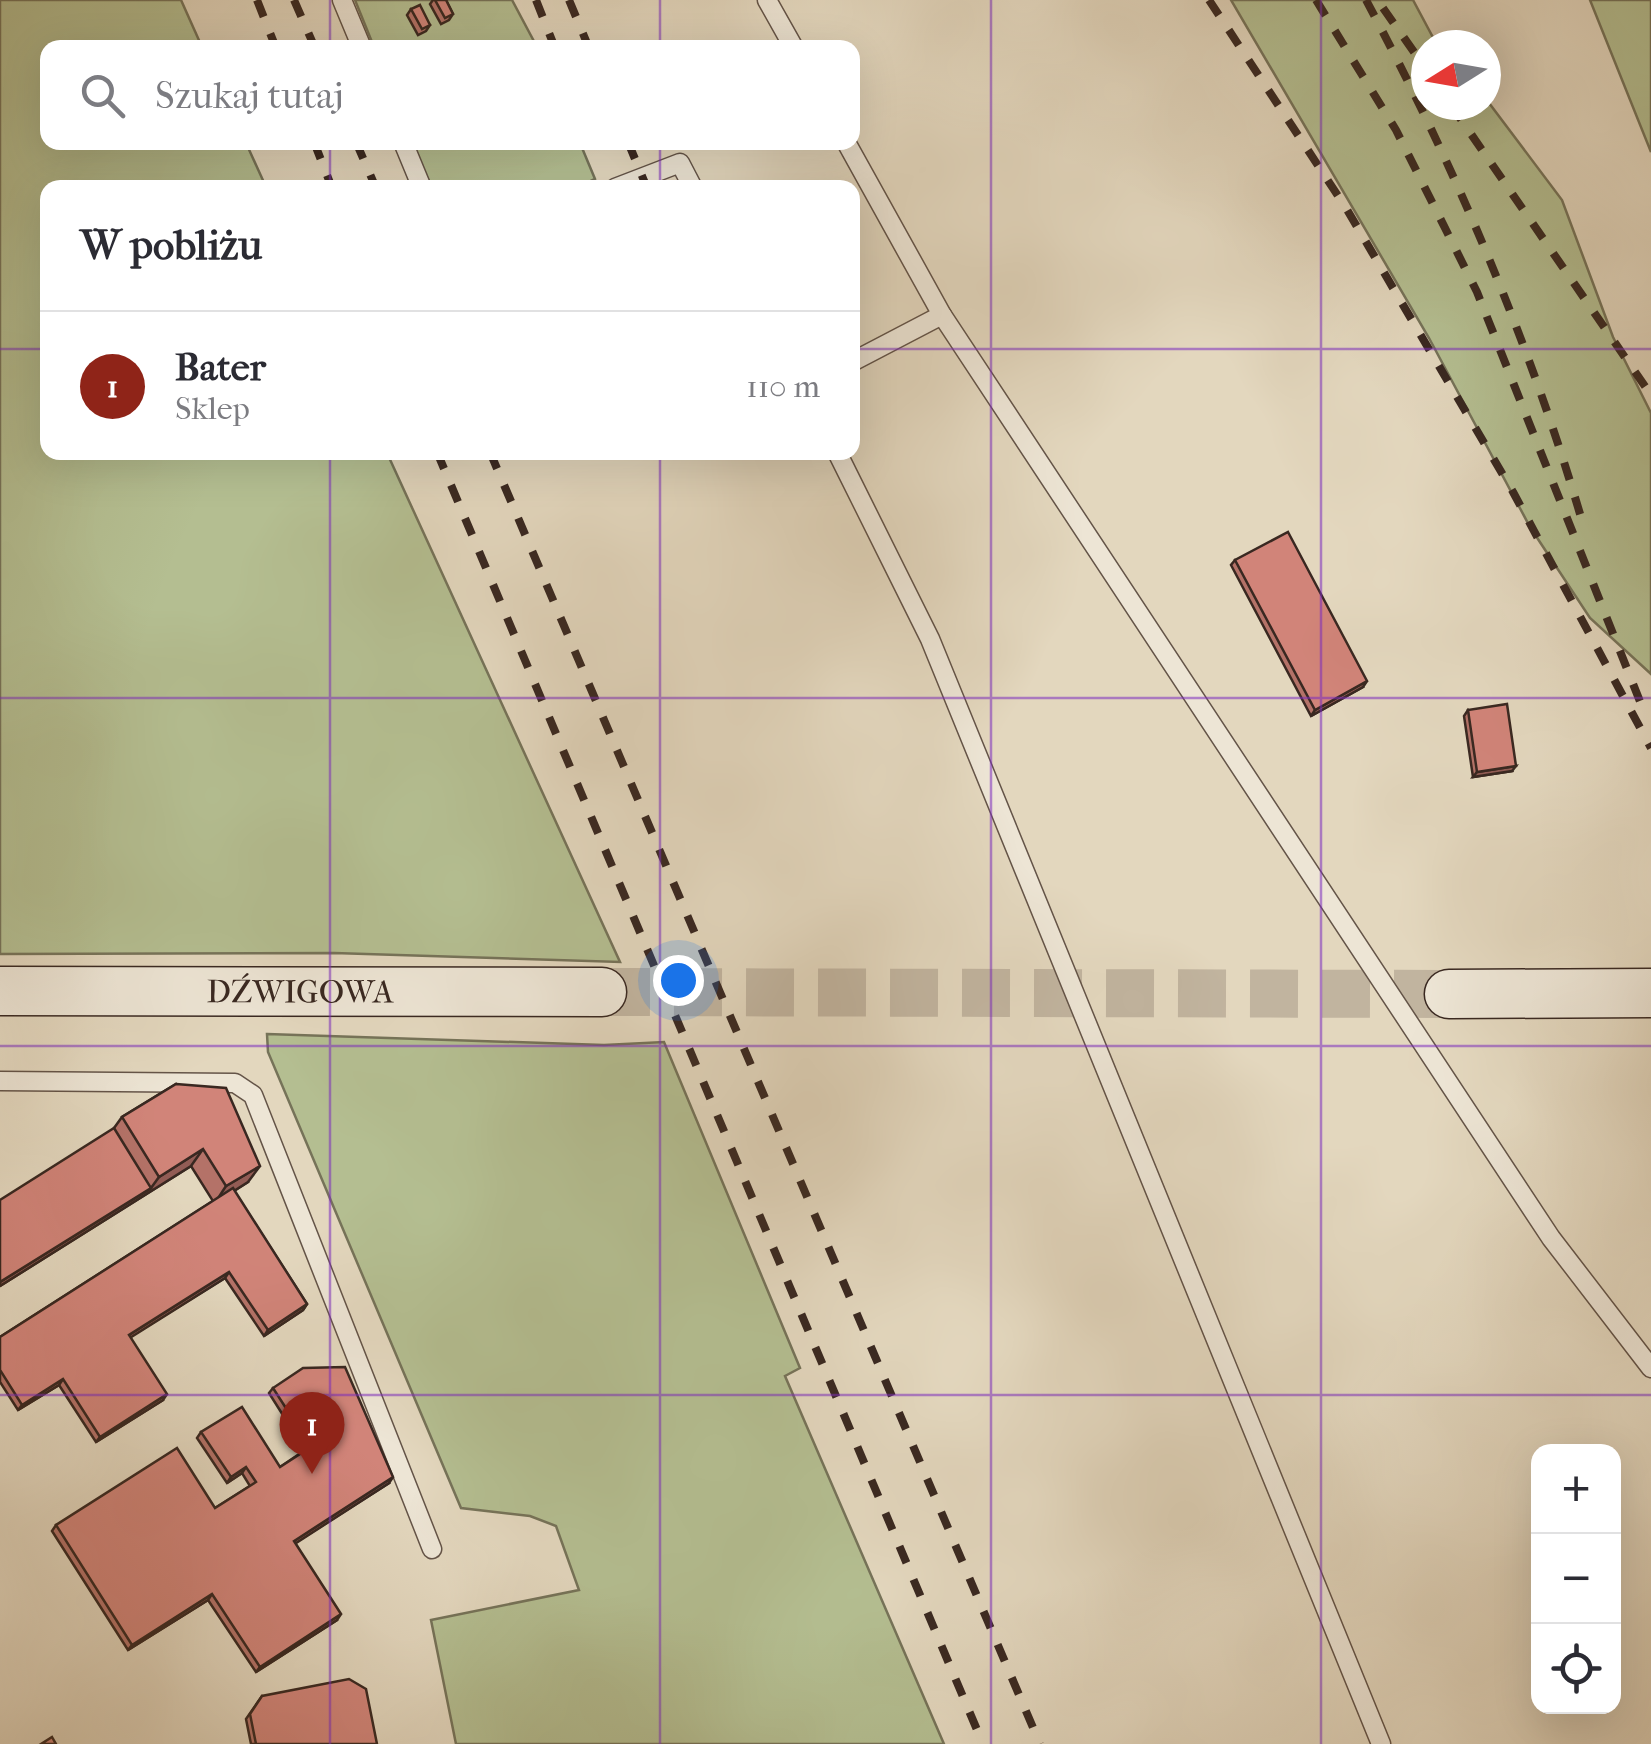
<!DOCTYPE html>
<html lang="pl">
<meta charset="utf-8">
<style>
body{margin:0;font-family:"IM FELL French Canon",serif;background:#f7f7f7;color:#2b2b33}
.controls{position:absolute;right:30px;bottom:30px;display:grid;overflow:hidden;border-radius:20px;box-shadow:0 10px 40px #0002}
.controls button{width:90px;height:90px;display:grid;place-items:center;padding:0;border:0;border-bottom:2px solid #e1e1e2;background:#fff;color:#2b2b33;font:50px sans-serif}
.compass{position:absolute;left:1411px;top:30px;width:90px;height:90px;border-radius:50%;background:#fff;box-shadow:0 10px 40px #0002;rotate:259deg}
.you{position:absolute;left:678px;top:980px;width:35px;height:35px;margin:-25px;border:8px solid #fff;border-radius:50%;background:#1a73e8;box-shadow:0 0 0 15px #1a73e833}
.badge{display:grid;place-items:center;width:65px;height:65px;border-radius:50%;background:#8f2418;color:#fff;font-size:32px;font-weight:700}
.pin{position:absolute;translate:-50% -82px;filter:drop-shadow(0 2px 5px #0008)}
.pin::after{content:'';position:absolute;top:52px;width:35px;height:30px;background:inherit;clip-path:polygon(0 0,100% 0,50% 100%)}
.list{margin:0;padding:0;list-style:none}
h2{display:flex;justify-content:space-between;align-items:center;height:130px;margin:0;padding:0 40px;font-size:42px}
h2 small{font-size:32px;font-weight:400;color:#7c7c81}
.list li{display:grid;grid-template-columns:65px 1fr auto;gap:30px;align-items:center;box-sizing:border-box;height:150px;padding:0 40px;border-top:2px solid #e1e1e2}
.list b{display:block;font-size:38px;white-space:nowrap}
.list p{margin:0;font-size:32px;white-space:nowrap;color:#7c7c81}
.list em{font-size:32px;font-style:normal;color:#7c7c81}
.icon{flex:none;width:55px;height:55px;fill:none;stroke:currentColor;stroke-width:2;stroke-linecap:round;stroke-linejoin:round}
.map{position:relative;flex:none;width:1651px;height:1744px;overflow:hidden}
.search{position:absolute;background:#fff;box-shadow:0 10px 40px #0002;left:40px;top:40px;width:820px;height:110px;display:flex;align-items:center;gap:25px;box-sizing:border-box;padding:0 35px;border-radius:20px;color:#7c7c81;font-size:38px}
.panel{position:absolute;background:#fff;box-shadow:0 10px 40px #0002;left:40px;top:180px;width:820px;height:280px;border-radius:20px}
.map>svg:first-child{display:block}
</style>
<div class="map">
<svg width="1651" height="1744" viewBox="0 0 1651 1744">
<rect width="100%" height="100%" fill="#e3d7be"/>
<filter id="stains"><feTurbulence type="fractalNoise" baseFrequency=".002" numOctaves="4"/><feColorMatrix values="0 0 0 0 .2 0 0 0 0 .09 0 0 0 0 .02 0 0 0 .5 -.17"/></filter>
<radialGradient id="worn" r=".72"><stop offset=".6" stop-color="#630" stop-opacity="0"/><stop offset="1" stop-color="#630" stop-opacity=".3"/></radialGradient>
<g fill="#b4be91" stroke="#767359" stroke-width="2.5">
<path d="M0,0h181l21,47 -154,1v94l198,1 20,44 -218,1v264l339,1 233,509 -286,-9 -334,1z"/>
<path d="M355,0h157l25,47h-163z"/>
<path d="M1231,0h182l24,45h-11v60h60v-6l76,101 51,137 38,76v261l-61,-56 -60,-91 -101,-189z"/>
<path d="M1590,0h61v152z"/>
<path d="M412,143h168l15,36 -19,9 -146,-1z"/>
<path d="M267,1034l337,11 60,-3 136,326 -15,8 159,368h-488l-25,-124 148,-30 -23,-64 -26,-10 -69,-8 -193,-456z"/>
</g>
<g fill="none" stroke-linecap="round" stroke-linejoin="round">
<path stroke="#c1b49f" stroke-width="48" stroke-dasharray="48 24" stroke-linecap="butt" d="M602,992l847,2"/>
<defs>
<g id="service">
<path d="M342,0l20,48"/>
<path d="M767,0l27,48"/>
<path d="M403,142l19,46"/>
<path d="M846,142l96,173 609,923 100,130"/>
<path d="M615,188l65,-25 13,25"/>
<path d="M852,362l90,-47"/>
<path d="M837,452l93,187 451,1105"/>
<path d="M0,1081l235,2 18,12 179,454"/>
</g>
<g id="secondary">
<path id="s1" d="M0,991l602,1"/>
<path d="M1449,994l202,-1"/>
</g>
</defs>
<use href="#service" stroke="#645448" stroke-width="21"/>
<use href="#secondary" stroke="#392821" stroke-width="51"/>
<use href="#service" stroke="#ede5d5" stroke-width="18"/>
<use href="#secondary" stroke="#ede5d5" stroke-width="48"/>
<g stroke="#392821" stroke-width="8" stroke-dasharray="18 18" stroke-linecap="butt">
<path d="M257,0l19,48"/>
<path d="M294,0l21,48"/>
<path d="M536,0l19,48"/>
<path d="M569,0l20,48"/>
<path d="M1209,0l137,208 167,284 138,256"/>
<path d="M1316,0l80,130 81,162 166,417"/>
<path d="M1366,0c90,169 163,340 217,524"/>
<path d="M1383,8l43,61"/>
<path d="M1451,105l200,290"/>
<path d="M314,142l18,46"/>
<path d="M356,142l20,46"/>
<path d="M628,142l19,46"/>
<path d="M437,452l546,1292"/>
<path d="M490,452l550,1292"/>
</g>
</g>
<g fill="#b47268" stroke="#392821" stroke-width="2.5">
<path d="M433,0h13l7,14 -4,6 -8,4 -11,-20z"/>
<path d="M411,9l19,16 -4,6 -8,4 -11,-20z"/>
<path d="M1235,560l128,127 -52,29 -80,-151z"/>
<path d="M1468,710l44,61 -39,6 -9,-61z"/>
<path d="M176,1084l72,98 -14,9 73,113 -4,6 -39,26 -39,-58 -95,59 33,63 -67,42 -37,-57 -41,25 -18,-28v-45l213,-136 -22,-35 -191,120 122,-169z"/>
<path d="M273,1388l116,95 -94,60 42,77 -81,52 -48,-72 -80,50 -76,-119 4,-6 159,-17 35,-22 -8,-13 -15,10 -30,-45 4,-6 79,35 25,-17 -36,-57z"/>
<path d="M262,1696l115,48h-126l-5,-25z"/>
</g>
<g fill="#925c55" stroke="#392821" stroke-width="2.5">
<path d="M1367,681l-4,6 -52,29 4,-6z"/>
<path d="M1516,766l-4,5 -39,6 4,-5z"/>
<path d="M203,1149l-12,17 -191,120v-4l151,-94 8,-11z"/>
<path d="M260,1166l-12,16 -33,21 11,-17z"/>
<path d="M229,1272l-4,6 -100,63 4,-6z"/>
<path d="M307,1304l-4,6 -39,26 4,-6z"/>
<path d="M63,1379l-4,6 -41,25 4,-5z"/>
<path d="M167,1394l-4,6 -67,42 4,-5z"/>
<path d="M246,1467l-4,6 -15,10 4,-6z"/>
<path d="M393,1477l-4,6 -99,64 4,-6z"/>
<path d="M212,1594l-4,6 -80,50 4,-5z"/>
<path d="M341,1614l-4,6 -81,52 4,-5z"/>
</g>
<g fill="#d18479" stroke="#392821" stroke-width="2.5">
<path d="M435,0h11l7,14 -8,4z"/>
<path d="M420,5l10,20 -8,4 -11,-20z"/>
<path d="M1288,532l79,149 -52,29 -80,-150z"/>
<path d="M1507,704l9,62 -39,6 -9,-62z"/>
<path d="M176,1084l50,4 34,78 -34,20 -23,-37 -44,28 -37,-60z"/>
<path d="M114,1128l37,60 -151,94v-82z"/>
<path d="M233,1188l74,116 -39,26 -39,-58 -48,30 -52,33 38,59 -67,43 -37,-58 -41,26 -22,-35v-33z"/>
<path d="M345,1367l48,110 -99,64 47,73 -81,53 -48,-73 -80,51 -76,-120 121,-77 38,60 41,-26 -10,-15 -15,10 -30,-45 41,-25 38,60 31,-20 -38,-59 30,-20z"/>
<path d="M349,1679l17,10 11,55h-121l-6,-30 12,-18z"/>
<path d="M52,1737l4,7h-15z"/>
</g>
<path fill="none" stroke="#7b2cbf" stroke-width="2.5" stroke-opacity="0.55" d="M330,0v48M660,0v48M991,0v1744M1321,0v1744M330,142v46M660,142v46M0,349h48M852,349h799M330,452v1292M660,452v1292M0,698h1651M0,1046h1651M0,1395h1651"/>
<g text-anchor="middle" dominant-baseline="central" stroke-width="8" stroke-linejoin="round" paint-order="stroke">
<g font-size="32" fill="#392821" stroke="#ede5d5">
<text stroke="none"><textPath href="#s1" startOffset="300">DŹWIGOWA</textPath></text>
</g>
</g>
<rect width="100%" height="100%" filter="url(#stains)"/>
<rect width="100%" height="100%" fill="url(#worn)"/>
</svg>
<div class="controls">
<button>+</button>
<button>−</button>
<button><svg class="icon" aria-label="locate" viewBox="0 0 24 24"><circle cx="12" cy="12" r="6"/><path d="M12 2v4M12 18v4M2 12h4M18 12h4"/></svg></button>
</div>
<svg class="compass" viewBox="-18 -18 36 36"><path d="M0-13l5 13h-10z" fill="#e53935"/><path d="M0 13l5-13h-10z" fill="#7c7c81"/></svg>
<div class="you"></div>
<div class="pin badge" style="left:312px;top:1474px">1</div>
<div class="search"><svg class="icon" aria-label="search" viewBox="0 0 24 24"><circle cx="10" cy="10" r="6"/><path d="M15 15l6 6"/></svg>Szukaj tutaj</div>
<section class="panel">
<h2>W pobliżu<small></small></h2>
<ul class="list">
<li><span class="badge">1</span><div><b>Bater</b><p>Sklep</p></div><em>110 m</em></li>
</ul>
</section>
</div>
